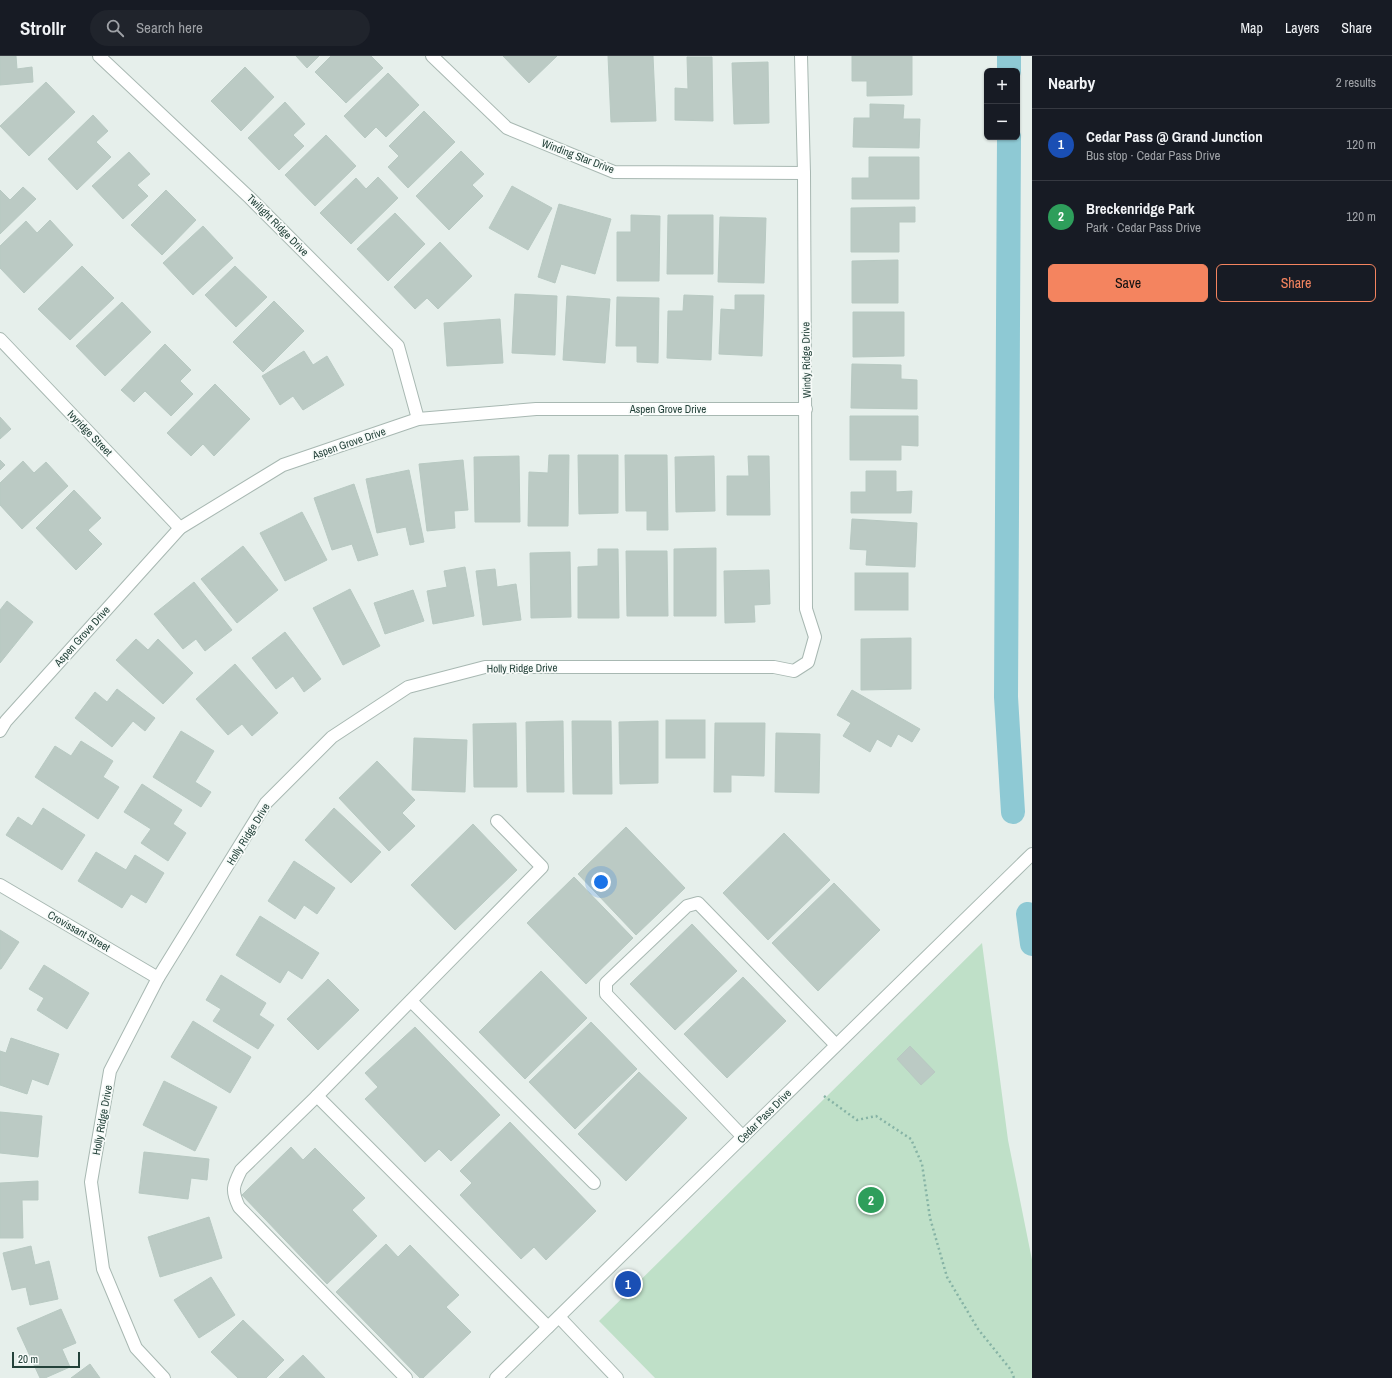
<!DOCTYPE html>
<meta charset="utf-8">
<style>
body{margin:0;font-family:"Archivo Narrow",sans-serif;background:#20242c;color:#f1f3f6}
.controls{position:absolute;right:12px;top:12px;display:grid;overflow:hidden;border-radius:6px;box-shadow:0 1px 3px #0004}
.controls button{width:36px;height:36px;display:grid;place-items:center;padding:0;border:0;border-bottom:1px solid #363941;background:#171b24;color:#f1f3f6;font:20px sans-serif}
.scale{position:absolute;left:12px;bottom:10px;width:68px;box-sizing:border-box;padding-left:4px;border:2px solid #24423a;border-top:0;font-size:11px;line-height:14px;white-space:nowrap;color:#24423a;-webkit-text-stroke:3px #f7fbf9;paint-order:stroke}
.you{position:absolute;left:601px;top:826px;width:14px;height:14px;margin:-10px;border:3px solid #fff;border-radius:50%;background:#1a73e8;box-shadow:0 0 0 6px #1a73e833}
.badge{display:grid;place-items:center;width:26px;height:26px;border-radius:50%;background:#f4845f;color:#fff;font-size:13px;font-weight:700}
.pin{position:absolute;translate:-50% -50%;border:2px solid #fff;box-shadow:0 1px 4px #0006}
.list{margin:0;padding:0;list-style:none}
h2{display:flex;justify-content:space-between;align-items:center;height:52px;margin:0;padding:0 16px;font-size:17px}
h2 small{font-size:13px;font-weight:400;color:#9ea1a6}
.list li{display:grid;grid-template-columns:26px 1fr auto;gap:12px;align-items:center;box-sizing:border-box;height:72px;padding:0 16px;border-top:1px solid #363941}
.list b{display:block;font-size:15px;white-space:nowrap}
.list p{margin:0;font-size:13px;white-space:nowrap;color:#9ea1a6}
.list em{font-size:13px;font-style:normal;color:#9ea1a6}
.actions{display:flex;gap:8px;padding:12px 16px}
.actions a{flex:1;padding:9px 0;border:1px solid #f4845f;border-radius:6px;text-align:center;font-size:14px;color:#f4845f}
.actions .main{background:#f4845f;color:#111}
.icon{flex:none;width:22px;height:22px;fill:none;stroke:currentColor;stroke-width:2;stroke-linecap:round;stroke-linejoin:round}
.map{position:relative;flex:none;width:1032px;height:1322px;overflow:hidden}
header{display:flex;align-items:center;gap:24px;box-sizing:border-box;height:56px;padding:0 20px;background:#171b24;border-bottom:1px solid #363941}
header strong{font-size:19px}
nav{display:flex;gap:22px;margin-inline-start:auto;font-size:14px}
.search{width:280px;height:36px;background:#20242c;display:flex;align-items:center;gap:10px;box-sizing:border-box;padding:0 14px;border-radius:22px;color:#9ea1a6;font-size:15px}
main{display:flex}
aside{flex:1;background:#171b24}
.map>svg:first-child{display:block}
</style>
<header>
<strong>Strollr</strong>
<div class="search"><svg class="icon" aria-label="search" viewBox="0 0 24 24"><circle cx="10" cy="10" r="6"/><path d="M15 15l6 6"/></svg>Search here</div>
<nav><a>Map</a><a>Layers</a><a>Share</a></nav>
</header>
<main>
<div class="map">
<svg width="1032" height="1322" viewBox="0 0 1032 1322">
<rect width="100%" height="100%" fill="#e6efeb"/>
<path fill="#bfe0c8" d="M982,887l26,197 24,120v118h-377l-56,-57z"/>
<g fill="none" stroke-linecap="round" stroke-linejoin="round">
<g stroke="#8ec9d4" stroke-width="24">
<path d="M1009,15v-15"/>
<path d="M1009,81l-3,560 7,115"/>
<path d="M1028,858l4,30"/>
</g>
</g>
<g fill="#bbcac4" stroke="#b8c9c2">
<path d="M0,0h16l1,13 15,-2 1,15 -33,3z"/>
<path d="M296,0h23l-12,12z"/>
<path d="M331,0h40l12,12 -37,35 -31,-31z"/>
<path d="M503,0h54l-28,27z"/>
<path d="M608,0h45l3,65 -45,1z"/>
<path d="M852,0h60v39l-45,1v-15h-15z"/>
<path d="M687,1h25l1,64 -38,-1v-32l13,1z"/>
<path d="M768,6l1,61 -35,1 -2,-61z"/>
<path d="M245,11l29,30 -33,34 -30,-30z"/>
<path d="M388,17l31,32 -33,32 -10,-10 -11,11 -21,-22z"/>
<path d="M46,26l29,30 -46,44 -29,-30z"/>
<path d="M285,46l20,22 -12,11 11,11 -25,24 -31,-32z"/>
<path d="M870,48l34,1 -1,14h17l-1,29 -66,-1 1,-29h16z"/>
<path d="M424,55l31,31 -47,46 -20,-21 11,-11 -10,-10z"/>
<path d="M93,59l15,16 -12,11 15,15 -34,33 -29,-31z"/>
<path d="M326,79l30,31 -41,40 -30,-31z"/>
<path d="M461,95l23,23 -12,11 11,11 -34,34 -33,-34z"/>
<path d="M129,96l21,22 -13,11 11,11 -25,23 -31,-33z"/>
<path d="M869,101h50v42h-67v-21h17z"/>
<path d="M378,121l20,21 -47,46 -31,-31 36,-35 10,11z"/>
<path d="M512,130l40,22 -24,42 -39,-22z"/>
<path d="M23,131l13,12 -36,35v-44l10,10z"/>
<path d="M166,134l30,30 -34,35 -31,-30z"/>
<path d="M559,148l52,15 -16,55 -34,-10 -6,19 -17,-6z"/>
<path d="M915,151v15h-16v30h-48v-44z"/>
<path d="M395,157l30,31 -37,37 -31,-32z"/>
<path d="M631,159l29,1 -1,65h-42v-49h14z"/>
<path d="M668,159h45v59h-46z"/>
<path d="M720,161l46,1 -2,65 -46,-1z"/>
<path d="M50,164l23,25 -49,48 -24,-25v-22l26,-25 11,12z"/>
<path d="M203,170l30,32 -40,37 -30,-32z"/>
<path d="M440,186l32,34 -34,33 -11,-11 -12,11 -21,-22z"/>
<path d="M898,204v43h-46v-42z"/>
<path d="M82,210l32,32 -44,42 -32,-31z"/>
<path d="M235,210l32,31 -31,30 -31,-32z"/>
<path d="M515,238l42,2 -2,59 -43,-2z"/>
<path d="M684,239l29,1 -2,64 -44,-2 1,-47h15z"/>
<path d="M735,239h29l-2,61 -43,-2 2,-45 14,1z"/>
<path d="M567,240l43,3 -5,64 -42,-3z"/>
<path d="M617,241l42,1 -1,65 -21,-1v-16h-21z"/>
<path d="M274,245l30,30 -41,41 -30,-30z"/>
<path d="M122,246l29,30 -46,44 -29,-30z"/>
<path d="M853,256h51v44l-51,1z"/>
<path d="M500,263l3,44 -56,3 -3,-43z"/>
<path d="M165,288l26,26 -11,11 13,13 -22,22 -26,-25 -11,11 -13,-12z"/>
<path d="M304,295l9,14 14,-9 17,29 -41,25 -10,-14 -13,9 -18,-29z"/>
<path d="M852,308l49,1v14l16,1v29l-66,-1z"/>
<path d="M215,328l35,35 -36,37 -11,-12 -12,12 -24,-23z"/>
<path d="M850,360h68v30l-17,-1v15h-51z"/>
<path d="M0,361l11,12 -11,10z"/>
<path d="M549,399h20l-1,71h-40l1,-54 19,1z"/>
<path d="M578,399h40v58l-39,1z"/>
<path d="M625,399h42l1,75h-21v-19h-21z"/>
<path d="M519,400l1,66h-45l-1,-65z"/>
<path d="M714,400l1,55 -39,1 -1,-55z"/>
<path d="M748,400h21l1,59h-43v-39h22z"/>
<path d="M0,404l5,5 -5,5z"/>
<path d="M463,404l5,50 -14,1 1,17 -28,3 -8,-67z"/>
<path d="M23,405l11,12 12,-11 22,24 -46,43 -22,-24v-22z"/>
<path d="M409,414l15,72 -14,3 -4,-18 -29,6 -11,-54z"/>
<path d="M866,415h30v21l16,-1 -1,22h-60v-21h15z"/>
<path d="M354,428l24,71 -20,6 -6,-17 -20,6 -18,-52z"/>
<path d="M74,434l27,28 -13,12 14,14 -26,26 -40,-42z"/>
<path d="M302,456l25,48 -42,21 -25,-48z"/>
<path d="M852,463l65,4 -2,44 -49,-2 1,-15 -17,-1z"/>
<path d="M243,490l35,44 -41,33 -36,-44z"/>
<path d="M716,492v68h-42v-67z"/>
<path d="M598,493h20l1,69h-41v-51l20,-1z"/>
<path d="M626,495h41l1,65h-41z"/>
<path d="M570,496l1,65 -40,1 -1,-65z"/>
<path d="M465,511l9,49 -41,8 -6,-33 20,-4 -3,-16z"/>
<path d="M495,513l2,18 19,-3 5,36 -38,5 -7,-54z"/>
<path d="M769,514l1,34 -16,1 1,17 -30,1 -1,-52z"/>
<rect x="855" y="517" width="53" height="37"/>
<path d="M194,526l38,48 -27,21 -9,-12 -13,10 -29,-35z"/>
<path d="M350,533l30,57 -37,19 -30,-57z"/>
<path d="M413,534l11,31 -39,13 -11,-31z"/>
<path d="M7,545l26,21 -33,41v-53z"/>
<path d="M285,576l36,47 -17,13 -11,-16 -17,13 -24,-31z"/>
<path d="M911,582v51l-50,1v-51z"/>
<path d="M136,583l12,11 10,-11 35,34 -30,31 -47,-44z"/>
<path d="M235,608l43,49 -26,23 -10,-12 -14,11 -32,-36z"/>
<path d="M117,633l38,29 -10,13 -12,-10 -21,26 -37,-29 20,-26 12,10z"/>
<path d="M852,634l68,39 -8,13 -14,-8 -7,13 -14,-8 -7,13 -27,-16 8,-13 -14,-8z"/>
<rect x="666" y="664" width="39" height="38"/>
<path d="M563,665l1,71h-37l-1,-70z"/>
<path d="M572,665h39l1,73h-39z"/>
<path d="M658,665v62l-38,1 -1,-62z"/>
<path d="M516,667l1,64h-43l-1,-63z"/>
<path d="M715,667h50l-1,53 -33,-1v17h-17z"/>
<path d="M181,675l33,20 -19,31 16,10 -10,15 -48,-30z"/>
<path d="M776,677l44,1 -1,59 -44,-1z"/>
<path d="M414,682l53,2 -2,52 -53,-2z"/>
<path d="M81,685l32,20 -10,16 16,10 -21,32 -63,-42 20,-31 16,10z"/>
<path d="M377,705l38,39 -13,13 13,13 -26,25 -50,-53z"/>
<path d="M142,728l40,26 -9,14 13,9 -18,28 -27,-18 10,-14 -27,-17z"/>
<path d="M43,752l42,27 -23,35 -56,-35 12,-18 14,9z"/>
<path d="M334,752l47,44 -30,31 -46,-43z"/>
<path d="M473,768l44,46 -62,60 -44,-45z"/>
<path d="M626,771l59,61 -49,47 -58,-61z"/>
<path d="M784,777l46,47 -62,60 -45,-47z"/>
<path d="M96,796l30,18 9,-15 29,18 -18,30 -15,-9 -9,14 -44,-27z"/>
<path d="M294,805l41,27 -18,26 -13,-9 -9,14 -27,-18z"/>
<path d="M574,821l59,61 -47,46 -59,-61z"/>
<path d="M834,827l46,47 -62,61 -46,-48z"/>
<path d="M260,860l59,37 -17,26 -14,-9 -8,13 -44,-28z"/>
<path d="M692,868l45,47 -62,59 -45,-46z"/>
<path d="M0,874l19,12 -18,27h-1z"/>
<path d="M44,909l45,28 -22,36 -30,-19 7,-12 -15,-9z"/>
<path d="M541,915l46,47 -62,61 -46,-47z"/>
<path d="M221,919l45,28 -7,12 15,10 -16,24 -45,-28 8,-12 -15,-9z"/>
<path d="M743,921l43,44 -59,57 -43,-44z"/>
<path d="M328,923l31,31 -41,40 -31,-31z"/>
<path d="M193,965l58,36 -21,36 -59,-36z"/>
<path d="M591,966l46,47 -62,60 -46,-47z"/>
<path d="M415,971l85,88 -49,46 -12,-12 -14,13 -60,-63 13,-12 -13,-14z"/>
<path d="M11,982l48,16 -11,31 -16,-6 -5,15 -27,-9v-34l6,2z"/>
<path d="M910,990l25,26 -14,13 -24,-26z"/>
<path d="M639,1016l48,46 -61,63 -48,-47z"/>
<path d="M164,1025l53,26 -22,44 -52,-26z"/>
<path d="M0,1056l42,4 -4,41 -38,-4z"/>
<path d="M510,1066l86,89 -50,49 -12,-13 -13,12 -61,-64 12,-12 -12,-12z"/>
<path d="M291,1091l12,13 12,-12 50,50 -13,12 25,26 -50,48 -85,-89z"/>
<path d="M144,1096l65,7 -2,21 -16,-2 -3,21 -49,-6z"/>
<path d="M38,1125v19h-16l1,38h-23v-55z"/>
<path d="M209,1161l13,41 -62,19 -12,-40z"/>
<path d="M386,1188l12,13 12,-12 49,50 -13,12 25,25 -48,46h-3l-84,-86z"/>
<path d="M31,1190l4,19 14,-4 9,38 -28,6 -4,-18 -14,3 -9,-37z"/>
<path d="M211,1221l24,38 -36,23 -25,-38z"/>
<path d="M61,1253l15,34 -14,6 8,18 -25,11h-5l-23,-50z"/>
<path d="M243,1264l41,40 -18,18h-28l-27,-26z"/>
<path d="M303,1299l22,23h-46z"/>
<path d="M90,1308l10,14h-29z"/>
</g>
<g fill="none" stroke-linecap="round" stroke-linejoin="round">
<defs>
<g id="minor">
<path d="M99,0l151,142 148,148 20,73"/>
<path d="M432,0l75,72 107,44 190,1"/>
<path d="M0,283l180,189"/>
<path d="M0,675l6,-10 174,-193 103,-63 135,-46 118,-10h270"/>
<path d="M0,829l158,93"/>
<path d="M411,945l183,182"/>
<path d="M317,1040l225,-229 -45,-46"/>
<path d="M743,1081l-137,-143v-11l81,-77 11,-3 138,142"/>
<path d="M559,1261l58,61"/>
<path d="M164,1322l-28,-30 -33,-79 -12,-87 19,-111 48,-93 108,-175 66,-66 76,-50 77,-20h289l20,4 14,-9 7,-25 -9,-28 -2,-436 -3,-117"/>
<path d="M406,1322l-167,-171c-8,-17 -6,-21 2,-37l76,-74 231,231"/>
<path d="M496,1322l536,-524"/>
</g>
</defs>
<use href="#minor" stroke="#a8b8b2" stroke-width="14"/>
<path stroke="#86b3a5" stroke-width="2.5" stroke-dasharray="2 3" stroke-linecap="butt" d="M824,1040l33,24 19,-4 35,23 11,25 8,54 17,59 31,52 33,41 3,8"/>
<use href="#minor" stroke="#fff" stroke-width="12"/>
</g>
<g text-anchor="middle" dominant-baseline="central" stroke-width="3.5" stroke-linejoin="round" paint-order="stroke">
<g font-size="11" fill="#24423a" stroke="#f7fbf9">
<text transform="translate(578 100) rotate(21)">Winding Star Drive</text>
<text transform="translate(278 169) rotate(45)">Twilight Ridge Drive</text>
<text transform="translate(806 304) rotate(-91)">Windy Ridge Drive</text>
<text x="668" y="353">Aspen Grove Drive</text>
<text transform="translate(90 377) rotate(46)">Ivyridge Street</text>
<text transform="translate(349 387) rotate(-19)">Aspen Grove Drive</text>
<text transform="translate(82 580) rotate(-48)">Aspen Grove Drive</text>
<text transform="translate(522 612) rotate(-1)">Holly Ridge Drive</text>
<text transform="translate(248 778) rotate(-58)">Holly Ridge Drive</text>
<text transform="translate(79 875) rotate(30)">Crovissant Street</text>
<text transform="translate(764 1060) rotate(-45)">Cedar Pass Drive</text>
<text transform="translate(102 1064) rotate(-80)">Holly Ridge Drive</text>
</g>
</g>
</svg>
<div class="controls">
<button>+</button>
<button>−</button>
</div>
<div class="scale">20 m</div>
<div class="you"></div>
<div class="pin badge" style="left:628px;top:1228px;background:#1a4fb4">1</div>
<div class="pin badge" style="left:871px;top:1144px;background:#2e9e5b">2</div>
</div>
<aside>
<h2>Nearby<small>2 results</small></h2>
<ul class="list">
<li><span class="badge" style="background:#1a4fb4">1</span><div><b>Cedar Pass @ Grand Junction</b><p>Bus stop · Cedar Pass Drive</p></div><em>120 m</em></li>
<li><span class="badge" style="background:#2e9e5b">2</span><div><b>Breckenridge Park</b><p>Park · Cedar Pass Drive</p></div><em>120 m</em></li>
</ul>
<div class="actions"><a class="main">Save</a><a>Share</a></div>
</aside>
</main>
